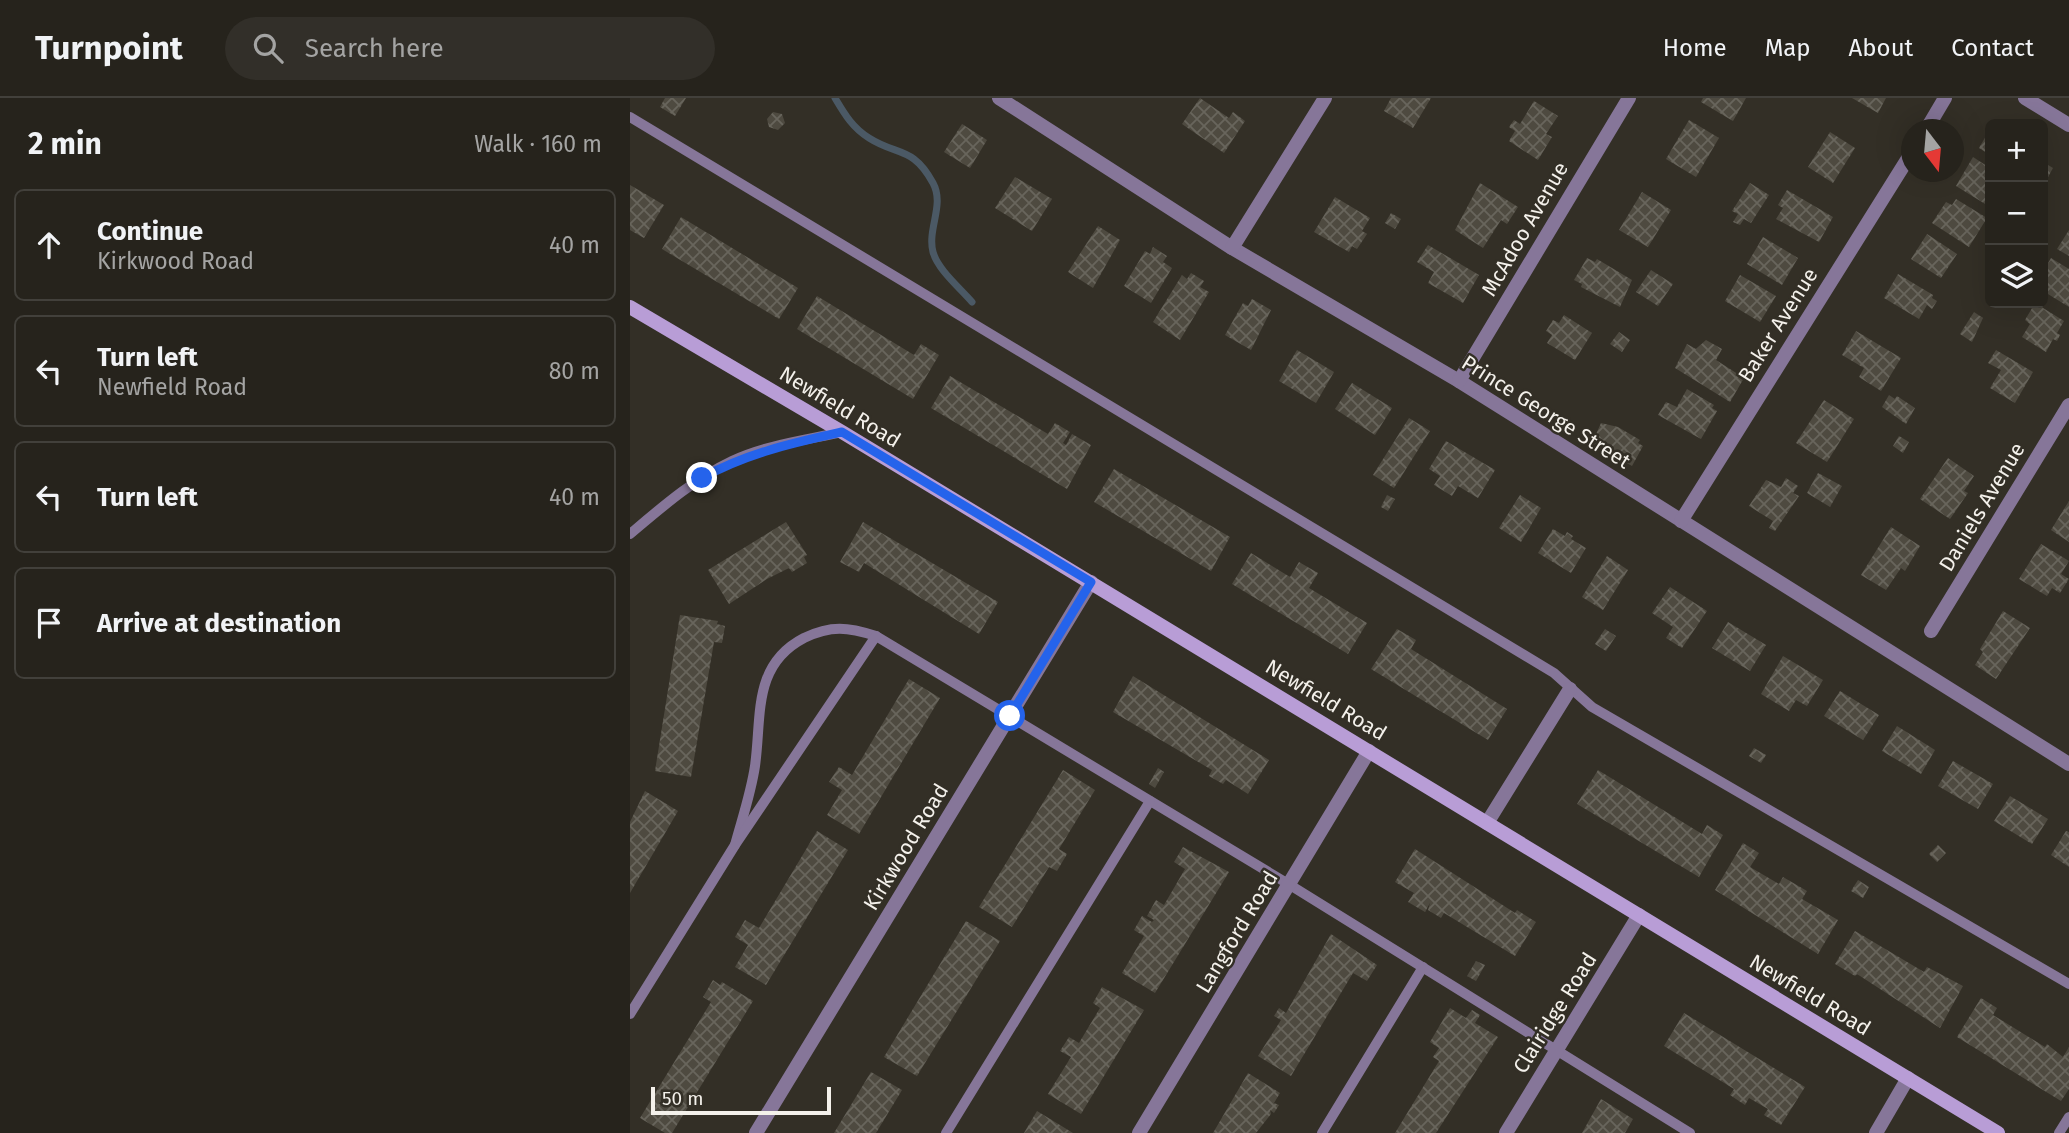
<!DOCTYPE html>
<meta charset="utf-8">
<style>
body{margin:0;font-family:"Fira Sans",sans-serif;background:#322f29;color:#f1f3f6}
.controls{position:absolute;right:21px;top:21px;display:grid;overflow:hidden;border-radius:10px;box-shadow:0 7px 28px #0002}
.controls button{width:63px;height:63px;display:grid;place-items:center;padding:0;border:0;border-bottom:2px solid #42403b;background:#26231c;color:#f1f3f6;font:35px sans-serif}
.compass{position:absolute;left:1271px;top:21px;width:63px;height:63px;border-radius:50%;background:#26231c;box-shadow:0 7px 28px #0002;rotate:164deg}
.scale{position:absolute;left:21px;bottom:18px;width:180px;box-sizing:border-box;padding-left:7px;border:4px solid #f4f1eb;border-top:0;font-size:19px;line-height:24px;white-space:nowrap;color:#f4f1eb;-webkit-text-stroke:5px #332f26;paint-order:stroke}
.stop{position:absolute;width:21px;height:21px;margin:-16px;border:5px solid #2563eb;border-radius:50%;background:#fff}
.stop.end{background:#2563eb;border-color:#fff;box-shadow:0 2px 7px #0008}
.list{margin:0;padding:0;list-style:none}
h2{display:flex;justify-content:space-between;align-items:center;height:91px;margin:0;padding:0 28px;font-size:30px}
h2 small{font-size:23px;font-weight:400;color:#a4a4a3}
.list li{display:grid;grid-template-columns:46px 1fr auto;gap:21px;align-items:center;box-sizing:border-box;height:112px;margin:0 14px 14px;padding:0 14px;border:2px solid #42403b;border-radius:10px}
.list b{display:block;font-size:26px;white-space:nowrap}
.list p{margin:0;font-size:23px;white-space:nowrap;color:#a4a4a3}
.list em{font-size:23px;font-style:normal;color:#a4a4a3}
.icon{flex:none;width:38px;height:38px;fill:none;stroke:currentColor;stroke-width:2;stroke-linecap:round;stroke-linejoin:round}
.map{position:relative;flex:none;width:1439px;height:1035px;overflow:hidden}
header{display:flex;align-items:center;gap:42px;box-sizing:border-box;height:98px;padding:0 35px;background:#26231c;border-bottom:2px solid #42403b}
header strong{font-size:33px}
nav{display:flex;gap:38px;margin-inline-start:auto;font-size:24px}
.search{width:490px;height:63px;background:#322f29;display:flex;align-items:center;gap:18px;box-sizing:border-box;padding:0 24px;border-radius:38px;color:#a4a4a3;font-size:26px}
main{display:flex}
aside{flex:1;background:#26231c}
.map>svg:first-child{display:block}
</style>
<header>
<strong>Turnpoint</strong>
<div class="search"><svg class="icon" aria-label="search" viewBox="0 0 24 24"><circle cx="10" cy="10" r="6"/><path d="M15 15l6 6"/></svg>Search here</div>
<nav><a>Home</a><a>Map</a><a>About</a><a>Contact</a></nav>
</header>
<main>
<aside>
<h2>2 min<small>Walk · 160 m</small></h2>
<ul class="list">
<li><svg class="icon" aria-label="ahead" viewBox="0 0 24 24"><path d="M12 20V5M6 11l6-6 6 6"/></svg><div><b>Continue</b><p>Kirkwood Road</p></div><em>40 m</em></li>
<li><svg class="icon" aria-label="left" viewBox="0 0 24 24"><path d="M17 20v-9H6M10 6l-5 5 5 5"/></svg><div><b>Turn left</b><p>Newfield Road</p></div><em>80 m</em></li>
<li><svg class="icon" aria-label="left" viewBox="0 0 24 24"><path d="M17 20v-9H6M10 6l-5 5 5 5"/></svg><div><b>Turn left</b></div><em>40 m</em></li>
<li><svg class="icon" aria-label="arrive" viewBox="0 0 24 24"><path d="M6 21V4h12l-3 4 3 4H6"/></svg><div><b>Arrive at destination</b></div></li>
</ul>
</aside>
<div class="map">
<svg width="1439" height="1035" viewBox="0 0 1439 1035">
<defs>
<pattern id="building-cross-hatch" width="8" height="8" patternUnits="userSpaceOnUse" patternTransform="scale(1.75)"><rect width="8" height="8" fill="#4e4a40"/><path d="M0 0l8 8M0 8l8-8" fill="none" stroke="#68655c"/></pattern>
</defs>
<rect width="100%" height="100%" fill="#332f26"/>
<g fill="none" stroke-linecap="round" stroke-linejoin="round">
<path stroke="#4b5965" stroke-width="7" d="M205,0c10,17 18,30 34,40 28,18 44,8 64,45 12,22 -6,46 0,69 5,18 27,36 39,50"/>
</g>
<g fill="url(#building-cross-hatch)">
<path d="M35,0h21l-11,18 -15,-9z"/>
<path d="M570,0l29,20 4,-6 12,9 -21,32 -42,-29z"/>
<path d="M761,0h40l-18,30 -29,-17z"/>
<path d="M1073,0h43l-13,23 -32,-19z"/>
<path d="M1222,0h34l-8,15z"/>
<path d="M904,3l24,15 -12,18 6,3 -14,23 -29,-19 6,-10 -6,-4 5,-7 6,4z"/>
<path d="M143,14l9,2 3,9 -7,7 -9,-3 -2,-8z"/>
<path d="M1059,22l30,18 -23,39 -30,-18z"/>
<path d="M332,26l25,16 -17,28 -26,-16z"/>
<path d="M1360,31v26l-11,-7z"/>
<path d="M1200,34l25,16 -22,35 -25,-16z"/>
<path d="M1343,59l17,11v39l-34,-21z"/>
<path d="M1413,64l10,6 -10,18z"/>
<path d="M385,79l37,22 -20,32 -37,-23z"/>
<path d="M850,85l38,24 -11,17 -6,-4 -18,28 -28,-18z"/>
<path d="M1120,85l19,12 -18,28 -7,-4 -4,6 -7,-3 5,-8 -6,-3z"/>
<path d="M0,87l34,20 -20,33 -14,-8z"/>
<path d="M1157,92l46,27 -14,25 -43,-23 7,-11 -5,-3z"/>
<path d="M1012,94l29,18 -23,37 -29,-17z"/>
<path d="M705,99l35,21 -8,13 5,3 -10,15 -5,-3 -3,6 -35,-20z"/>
<path d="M1326,101l31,19 -18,29 -37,-24 14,-21 6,3z"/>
<path d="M761,115l10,6 -6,10 -10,-6z"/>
<path d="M51,119l117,71 -19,31 -117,-70z"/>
<path d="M468,128l22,14 -27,48 -25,-16z"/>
<path d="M1439,132v26l-12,-7z"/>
<path d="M1297,136l30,20 -16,24 -30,-19z"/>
<path d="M1133,139l35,21 -16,27 -35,-21z"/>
<path d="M798,147l51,30 -16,28 -35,-20 6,-11 -17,-10z"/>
<path d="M523,149l14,9 -4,6 9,6 -21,35 -27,-17 21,-35 5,3z"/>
<path d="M957,160l8,4 2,-3 35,21 -12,27 -39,-20 1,-3 -8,-4z"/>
<path d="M1421,160l18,11v38l-26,-16v-19z"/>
<path d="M1021,172l22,14 -15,22 -22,-14z"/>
<path d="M561,175l13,8 -4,6 9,5 -29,48 -27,-18 29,-47 5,4z"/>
<path d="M1268,176l35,21 -1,3 5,3 -5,8 -5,-4 -8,14 -35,-21z"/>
<path d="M1110,177l36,21 -16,26 -35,-21z"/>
<path d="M187,198l97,59 7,-11 18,11 -26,44 -116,-70z"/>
<path d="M622,201l19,11 -20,40 -26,-15 18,-32 5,3z"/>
<path d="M1405,205l29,18 -7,12 3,2 -3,6 -4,-2 -7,13 -24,-15 8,-13 -5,-4z"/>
<path d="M1344,214l9,6 -11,24 -12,-8z"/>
<path d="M934,217l28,18 -17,27 -28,-17 5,-8 -6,-4 7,-11 6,3z"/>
<path d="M1226,233l45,27 -20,33 -22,-14 5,-9 -22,-13z"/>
<path d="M989,234l11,8 -8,12 -12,-8z"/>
<path d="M1076,242l16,9 -6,11 28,18 -14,24 -55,-34 12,-24 9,5z"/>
<path d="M667,252l37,22 -18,31 -37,-22z"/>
<path d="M1366,252l37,22 -18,31 -25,-15 11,-18 -13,-7z"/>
<path d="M320,278l98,58 7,-11 15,9 -7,11 3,2 6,-11 19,11 -24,44 -136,-81z"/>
<path d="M722,285l40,25 -17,27 -40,-26z"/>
<path d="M1057,291l27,16 -2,3 5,3 -16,28 -43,-24 8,-13 11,5z"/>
<path d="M1259,297l6,4 2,-3 18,12 -9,16 -24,-17z"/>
<path d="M1194,302l30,19 -27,43 -31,-19z"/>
<path d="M779,320l21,13 -36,57 -21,-13z"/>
<path d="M971,325l17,4 22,13 -2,3 5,3 -11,20 -40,-23z"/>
<path d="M1269,338l10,6 -6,11 -10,-7z"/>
<path d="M816,343l49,29 -17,28 -20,-12 -6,10 -18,-11 6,-9 -11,-7z"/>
<path d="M1318,360l26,18 -10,15 4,2 -18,26 -30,-20z"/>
<path d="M484,371l116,68 -19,34 -117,-69z"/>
<path d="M1188,375l24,13 -12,21 -23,-14z"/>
<path d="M1156,380l12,8 -5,7 6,3 -24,35 -6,-3 4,-7 -24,-15 17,-26 15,7z"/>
<path d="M757,397l8,4 -7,12 -7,-4z"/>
<path d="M890,397l21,13 -20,34 -22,-14z"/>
<path d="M1439,403v41l-18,-12z"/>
<path d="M156,424l21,33 -3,2 3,6 -15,9 -3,-4 -22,11 -38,25 -21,-34z"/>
<path d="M233,424l135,80 -19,32 -115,-71 -5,9 -19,-10z"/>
<path d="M1261,429l29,19 -15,25 -4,-3 -15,22 -25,-15z"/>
<path d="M923,431l12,7 2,-4 6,4 -2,3 15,9 -15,25 -33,-20z"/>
<path d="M1411,446l28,17 -8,13 8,5 -9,14 -8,-5 -5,8 -28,-17z"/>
<path d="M621,455l39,24 9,-15 19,11 -9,15 58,35 -19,31 -116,-70z"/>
<path d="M977,458l21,14 -25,40 -21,-13z"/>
<path d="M1040,489l37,24 -25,37 -16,-10 7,-11 -21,-14z"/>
<path d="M1373,513l27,17 -34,51 -21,-14 8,-13 -3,-3z"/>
<path d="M50,517l38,6 -1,3 8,2 -3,17 -8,-1 -23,135 -36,-6z"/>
<path d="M1098,524l38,23 -16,26 -38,-23z"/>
<path d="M767,531l19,11 -5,9 96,60 -19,31 -117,-71z"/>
<path d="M975,531l11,7 -10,15 -11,-7z"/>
<path d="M1153,558l40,24 -16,26 -11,-6 -7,11 -28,-17z"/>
<path d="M503,578l136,84 -21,34 -22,-14 -3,4 -14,-8 3,-6 -99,-58z"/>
<path d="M279,581l31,19 -81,136 -32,-19 15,-25 -13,-8 10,-15 13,8z"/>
<path d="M1210,593l39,24 -16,25 -39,-24z"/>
<path d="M1267,628l38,24 -14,24 -39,-23z"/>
<path d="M1124,650l12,7 -5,8 -12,-7z"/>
<path d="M1323,663l40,23 -15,25 -40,-23z"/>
<path d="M528,670l6,4 -9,16 -6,-4z"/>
<path d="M433,672l32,20 -36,59 8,5 -10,17 -8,-4 -37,60 -33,-20z"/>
<path d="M968,672l104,64 5,-9 16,10 -24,42 -122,-73z"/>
<path d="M15,693l33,20 -48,82v-71z"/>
<path d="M1380,698l38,23 -16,25 -38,-23z"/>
<path d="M187,733l31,19 -82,135 -31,-18 13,-22 -13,-8 10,-17 14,8z"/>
<path d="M1436,733l3,1v35l-18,-12z"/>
<path d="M1113,745l16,10 -9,14 29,17 4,-7 24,14 -5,8 36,21 -20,34 -103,-64z"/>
<path d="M1308,747l8,8 -9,9 -8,-8z"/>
<path d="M553,749l46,25 -74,121 -33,-20 22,-37 -10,-6 8,-14 10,6 2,-2 -7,-4 9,-16 8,5 21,-36 -11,-7z"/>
<path d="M785,751l100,64 2,-3 19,12 -21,34 -71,-43 -3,5 -13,-8 2,-7 -5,9 -17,-10 6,-9 -19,-11z"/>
<path d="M1228,782l11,7 -6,11 -12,-7z"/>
<path d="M336,823l34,20 -83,135 -33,-19z"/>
<path d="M1225,833l69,41 3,-5 36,19 -23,42 -83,-54 -2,2 -20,-12z"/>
<path d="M701,836l46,31 -10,16 -14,-8 -62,103 -33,-20 23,-36 -7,-4 5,-8 7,5z"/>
<path d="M846,863l9,4 -9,16 -9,-5z"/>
<path d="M83,882l7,5 2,-3 31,19 -81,132h-7l-25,-15 71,-116 -8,-5z"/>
<path d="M472,889l42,23 -63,104 -33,-20 23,-37 -11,-6 9,-14 10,6 21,-35 -7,-5z"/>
<path d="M1351,900l16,10 -4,7 52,32 2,-3 16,13 6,-10v42l-8,12 -104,-64z"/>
<path d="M820,910l16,10 6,-8 8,5 -5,8 23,14 -62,96h-41l44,-72 -6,-4 6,-9 -9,-6z"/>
<path d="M1054,915l121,74 -24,38 -17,-10 4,-6 -19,-11 -4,7 -15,-10 4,-6 -70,-43z"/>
<path d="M241,974l31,18 -26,43h-42z"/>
<path d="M618,975l32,20 -6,10 5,2 -5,8 -4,-3 1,4 -15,19h-43z"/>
<path d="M971,1001l32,20 -8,14h-43z"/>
<path d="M407,1013l36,22h-49z"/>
</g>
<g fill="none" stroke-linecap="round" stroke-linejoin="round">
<g stroke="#867699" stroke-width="10">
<path d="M0,19l924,556 38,34 477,277"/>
<path d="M0,436c32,-27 64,-55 102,-73 34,-16 74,-21 110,-29"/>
<path d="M105,747c7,-26 16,-52 20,-79 7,-50 -3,-101 49,-128 27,-13 44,-11 72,-2l414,249 400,248"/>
<path d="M0,916l105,-169 141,-209"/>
<path d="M316,1035l204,-332"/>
<path d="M692,1035l101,-166"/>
<path d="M1429,1035l10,-16"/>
</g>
<g stroke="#867699" stroke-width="14">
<path d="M369,0l233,150 227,133 610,383"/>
<path d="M1395,0l44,27"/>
<path d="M1296,32l19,-32"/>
<path d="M602,150l93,-150"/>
<path d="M829,283l170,-283"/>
<path d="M1051,423l231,-369"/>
<path d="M1301,533l138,-226"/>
<path d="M857,725l83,-134"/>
<path d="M126,1035l335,-551"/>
<path d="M509,1035l230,-382"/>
<path d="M876,1035l133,-218"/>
<path d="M1246,1035l32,-55"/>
</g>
<path stroke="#b89dd6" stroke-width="14" d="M0,209l212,125 1156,701"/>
</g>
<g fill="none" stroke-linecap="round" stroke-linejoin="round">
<path stroke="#2563eb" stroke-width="9" d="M72,380c45,-25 91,-35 140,-46l249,150 -81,134"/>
</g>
<g text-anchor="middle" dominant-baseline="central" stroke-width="5" stroke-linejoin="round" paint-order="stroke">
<g font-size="21" fill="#f4f1eb" stroke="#332f26">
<text transform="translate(895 131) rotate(-60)">McAdoo Avenue</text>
<text transform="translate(1148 227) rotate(-58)">Baker Avenue</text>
<text transform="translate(210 309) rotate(31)">Newfield Road</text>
<text transform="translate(916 314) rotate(32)">Prince George Street</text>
<text transform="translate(1352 409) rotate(-59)">Daniels Avenue</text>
<text transform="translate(696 602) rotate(31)">Newfield Road</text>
<text transform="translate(276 749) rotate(-59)">Kirkwood Road</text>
<text transform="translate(607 834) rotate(-59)">Langford Road</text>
<text transform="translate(1180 897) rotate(31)">Newfield Road</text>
<text transform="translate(925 915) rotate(-58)">Clairidge Road</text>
</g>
</g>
</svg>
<div class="controls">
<button>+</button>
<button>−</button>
<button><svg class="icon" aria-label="layers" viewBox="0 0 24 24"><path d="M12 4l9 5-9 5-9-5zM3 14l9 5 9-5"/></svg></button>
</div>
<svg class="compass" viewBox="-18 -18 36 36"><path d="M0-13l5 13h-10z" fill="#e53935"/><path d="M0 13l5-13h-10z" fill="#a4a4a3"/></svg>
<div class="scale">50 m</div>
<div class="stop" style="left:380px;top:618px"></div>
<div class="stop end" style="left:72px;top:380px"></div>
</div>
</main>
